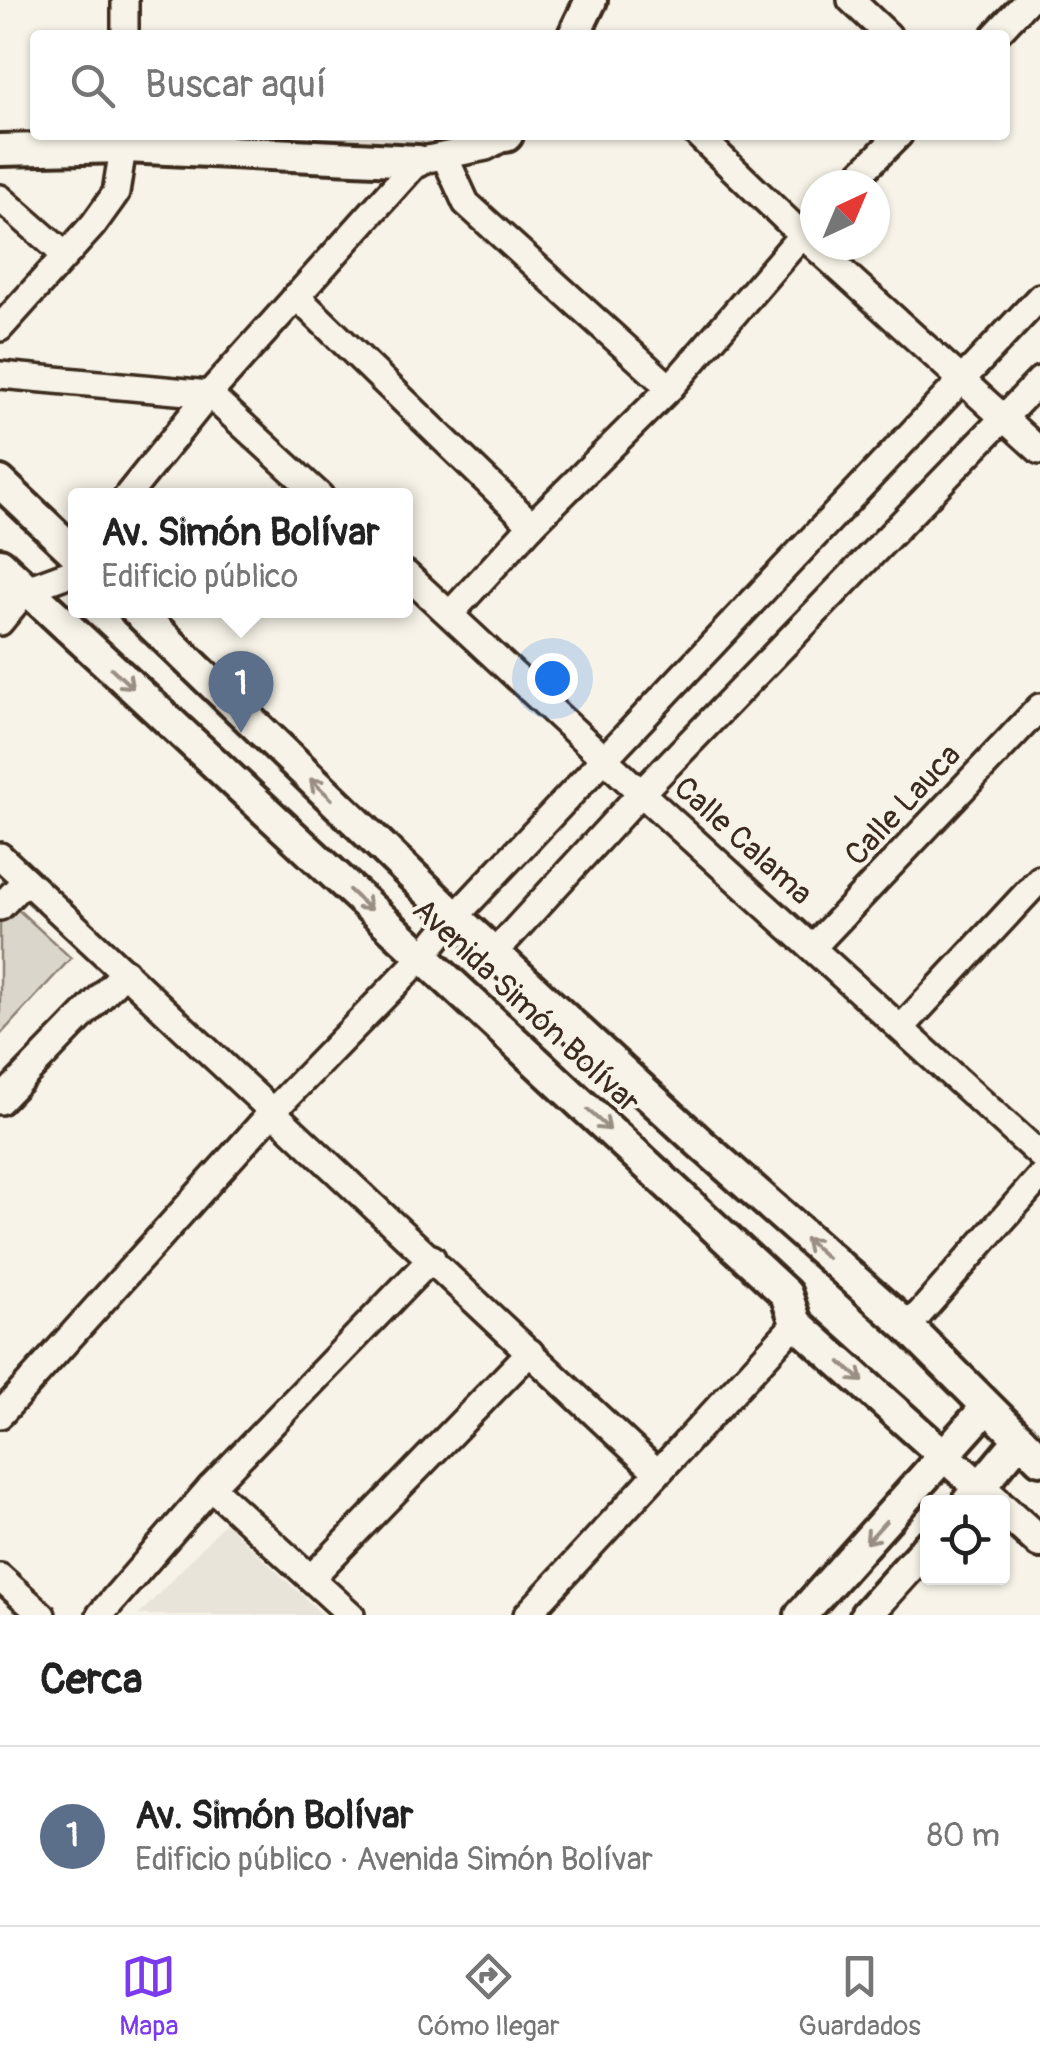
<!DOCTYPE html>
<html lang="es">
<meta charset="utf-8">
<style>
body{margin:0;font-family:Pangolin,sans-serif;background:#f2f2f2;color:#222}
.controls{position:absolute;right:30px;bottom:30px;display:grid;overflow:hidden;border-radius:10px;box-shadow:0 2px 8px #0004}
.controls button{width:90px;height:90px;display:grid;place-items:center;padding:0;border:0;border-bottom:2px solid #e0e0e0;background:#fff;color:#222;font:50px sans-serif}
.compass{position:absolute;left:800px;top:170px;width:90px;height:90px;border-radius:50%;background:#fff;box-shadow:0 2px 8px #0004;rotate:44deg}
.you{position:absolute;left:552px;top:678px;width:35px;height:35px;margin:-25px;border:8px solid #fff;border-radius:50%;background:#1a73e8;box-shadow:0 0 0 15px #1a73e833}
.badge{display:grid;place-items:center;width:65px;height:65px;border-radius:50%;background:#7c3aed;color:#fff;font-size:32px;font-weight:700}
.pin{position:absolute;translate:-50% -82px;filter:drop-shadow(0 2px 5px #0008)}
.pin::after{content:'';position:absolute;top:52px;width:35px;height:30px;background:inherit;clip-path:polygon(0 0,100% 0,50% 100%)}
.popup{position:absolute;left:68px;top:488px;width:345px;height:130px;box-sizing:border-box;display:grid;place-content:center;border-radius:10px;background:#fff;filter:drop-shadow(0 2px 8px #0005);font-size:32px;white-space:nowrap;color:#767676}
.popup b{font-size:38px;color:#222}
.popup::after{content:'';position:absolute;left:50%;top:100%;margin-left:-20px;border:20px solid transparent;border-top-color:#fff}
.list{margin:0;padding:0;list-style:none}
h2{display:flex;justify-content:space-between;align-items:center;height:130px;margin:0;padding:0 40px;font-size:42px}
h2 small{font-size:32px;font-weight:400;color:#767676}
.list li{display:grid;grid-template-columns:65px 1fr auto;gap:30px;align-items:center;box-sizing:border-box;height:180px;padding:0 40px;border-top:2px solid #e0e0e0}
.list b{display:block;font-size:38px;white-space:nowrap}
.list p{margin:0;font-size:32px;white-space:nowrap;color:#767676}
.list em{font-size:32px;font-style:normal;color:#767676}
.icon{flex:none;width:55px;height:55px;fill:none;stroke:currentColor;stroke-width:2;stroke-linecap:round;stroke-linejoin:round}
.map{position:relative;flex:none;width:1040px;height:1615px;overflow:hidden}
.search{position:absolute;background:#fff;box-shadow:0 2px 8px #0004;left:30px;right:30px;top:30px;height:110px;display:flex;align-items:center;gap:25px;box-sizing:border-box;padding:0 35px;border-radius:10px;color:#767676;font-size:38px}
.sheet{height:310px;background:#fff}
nav{display:flex;justify-content:space-around;align-items:center;box-sizing:border-box;height:140px;border-top:2px solid #e0e0e0;background:#fff;font-size:28px;color:#767676}
nav a{display:grid;justify-items:center;gap:5px}
nav .on{color:#7c3aed}
.map>svg:first-child{display:block}
</style>
<div class="map">
<svg width="1040" height="1615" viewBox="0 0 1040 1615">
<rect width="100%" height="100%" fill="#f7f3e8"/>
<filter id="ink" filterUnits="userSpaceOnUse"><feTurbulence type="fractalNoise" baseFrequency=".01" numOctaves="2"/><feDisplacementMap in="SourceGraphic" scale="20" xChannelSelector="R" yChannelSelector="G"/><feConvolveMatrix kernelMatrix="1 2 1 2 8 2 1 2 1" color-interpolation-filters="sRGB"/></filter>
<g filter="url(#ink)">
<path fill="#e9e4d9" d="M225,1523l98,92h-184z"/>
<path fill="#dbd6cb" stroke="#8b8074" stroke-width="2.5" d="M12,904l59,54 -71,77v-118z"/>
<g fill="none" stroke-linecap="round" stroke-linejoin="round">
<defs>
<g id="minor">
<path d="M851,0l37,35"/>
<path d="M125,35v-35"/>
<path d="M995,35l33,-35"/>
<path d="M698,135l103,99 239,217"/>
<path d="M445,157l21,46 204,185"/>
<path d="M849,185l50,-50"/>
<path d="M0,198l65,57"/>
<path d="M296,296l236,229"/>
<path d="M0,328l93,-103 23,-32 9,-58"/>
<path d="M0,375l209,19 111,102"/>
<path d="M127,496l82,-102 209,-233 68,-14 20,-11"/>
<path d="M406,574l235,219 399,362"/>
<path d="M0,593l27,-4 49,-18"/>
<path d="M450,614l82,-89 138,-137 145,-168"/>
<path d="M0,622l27,-33"/>
<path d="M0,856l657,616"/>
<path d="M0,907l25,-26"/>
<path d="M813,947l227,-240"/>
<path d="M495,952l146,-159 399,-413"/>
<path d="M902,1027l138,-148"/>
<path d="M0,1101l125,-129"/>
<path d="M908,1327l132,-150"/>
<path d="M0,1415l273,-304 148,-153 34,-41 585,-620"/>
<path d="M211,1487l140,128"/>
<path d="M0,1577l42,38"/>
<path d="M311,1578l219,-226"/>
<path d="M100,1615l111,-128 221,-229"/>
<path d="M527,1615l269,-292"/>
</g>
<g id="tertiary">
<path d="M574,35l17,-35"/>
<path d="M506,136l1,-1"/>
<path d="M0,150l125,-3 293,14"/>
<path d="M0,482l76,72"/>
<path d="M0,564l786,730 10,29 200,179"/>
<path d="M136,610l319,307 245,226 208,184 132,132"/>
<path d="M969,1500l51,-61"/>
<path d="M1002,1508l38,34"/>
<path d="M801,1615l186,-208"/>
<path d="M866,1615l62,-69"/>
</g>
</defs>
<use href="#minor" stroke="#3b2a1e" stroke-width="32"/>
<use href="#tertiary" stroke="#3b2a1e" stroke-width="38"/>
<use href="#minor" stroke="#f7f3e8" stroke-width="25"/>
<use href="#tertiary" stroke="#f7f3e8" stroke-width="30"/>
</g>
<defs><path id="oneway-shaft" d="M-6 0H5M1.5-3L5.5 0L1.5 3" fill="none" stroke-width="1.6" stroke-linecap="round" stroke-linejoin="round" transform="scale(2.5)"/></defs>
<g stroke="#998e83">
<use href="#oneway-shaft" transform="translate(122 678) rotate(43)"/>
<use href="#oneway-shaft" transform="translate(321 789) rotate(-136)"/>
<use href="#oneway-shaft" transform="translate(360 900) rotate(43)"/>
<use href="#oneway-shaft" transform="translate(599 1120) rotate(42)"/>
<use href="#oneway-shaft" transform="translate(816 1248) rotate(-139)"/>
<use href="#oneway-shaft" transform="translate(852 1372) rotate(41)"/>
<use href="#oneway-shaft" transform="translate(876 1532) rotate(132)"/>
</g>
</g>
<g text-anchor="middle" dominant-baseline="central" stroke-width="8" stroke-linejoin="round" paint-order="stroke">
<g font-size="32" fill="#3b2a1e" stroke="#f7f3e8">
<text transform="translate(903 805) rotate(-47)">Calle Lauca</text>
<text transform="translate(743 841) rotate(42)">Calle Calama</text>
<text transform="translate(526 1006) rotate(43)">Avenida Simón Bolívar</text>
</g>
</g>
</svg>
<div class="controls">
<button><svg class="icon" aria-label="locate" viewBox="0 0 24 24"><circle cx="12" cy="12" r="6"/><path d="M12 2v4M12 18v4M2 12h4M18 12h4"/></svg></button>
</div>
<svg class="compass" viewBox="-18 -18 36 36"><path d="M0-13l5 13h-10z" fill="#e53935"/><path d="M0 13l5-13h-10z" fill="#767676"/></svg>
<div class="you"></div>
<div class="pin badge" style="left:241px;top:733px;background:#5c6f8a">1</div>
<div class="popup"><b>Av. Simón Bolívar</b>Edificio público</div>
<div class="search"><svg class="icon" aria-label="search" viewBox="0 0 24 24"><circle cx="10" cy="10" r="6"/><path d="M15 15l6 6"/></svg>Buscar aquí</div>
</div>
<section class="sheet">
<h2>Cerca<small></small></h2>
<ul class="list">
<li><span class="badge" style="background:#5c6f8a">1</span><div><b>Av. Simón Bolívar</b><p>Edificio público · Avenida Simón Bolívar</p></div><em>80 m</em></li>
</ul>
</section>
<nav>
<a class="on"><svg class="icon" aria-label="map" viewBox="0 0 24 24"><path d="M3 6l6-2 6 2 6-2v14l-6 2-6-2-6 2zM9 4v14M15 6v14"/></svg>Mapa</a>
<a><svg class="icon" aria-label="directions" viewBox="0 0 24 24"><path d="M12 3l9 9-9 9-9-9zM9 14v-3h6M13 9l2 2-2 2"/></svg>Cómo llegar</a>
<a><svg class="icon" aria-label="saved" viewBox="0 0 24 24"><path d="M7 4h10v16l-5-4-5 4z"/></svg>Guardados</a>
</nav>
